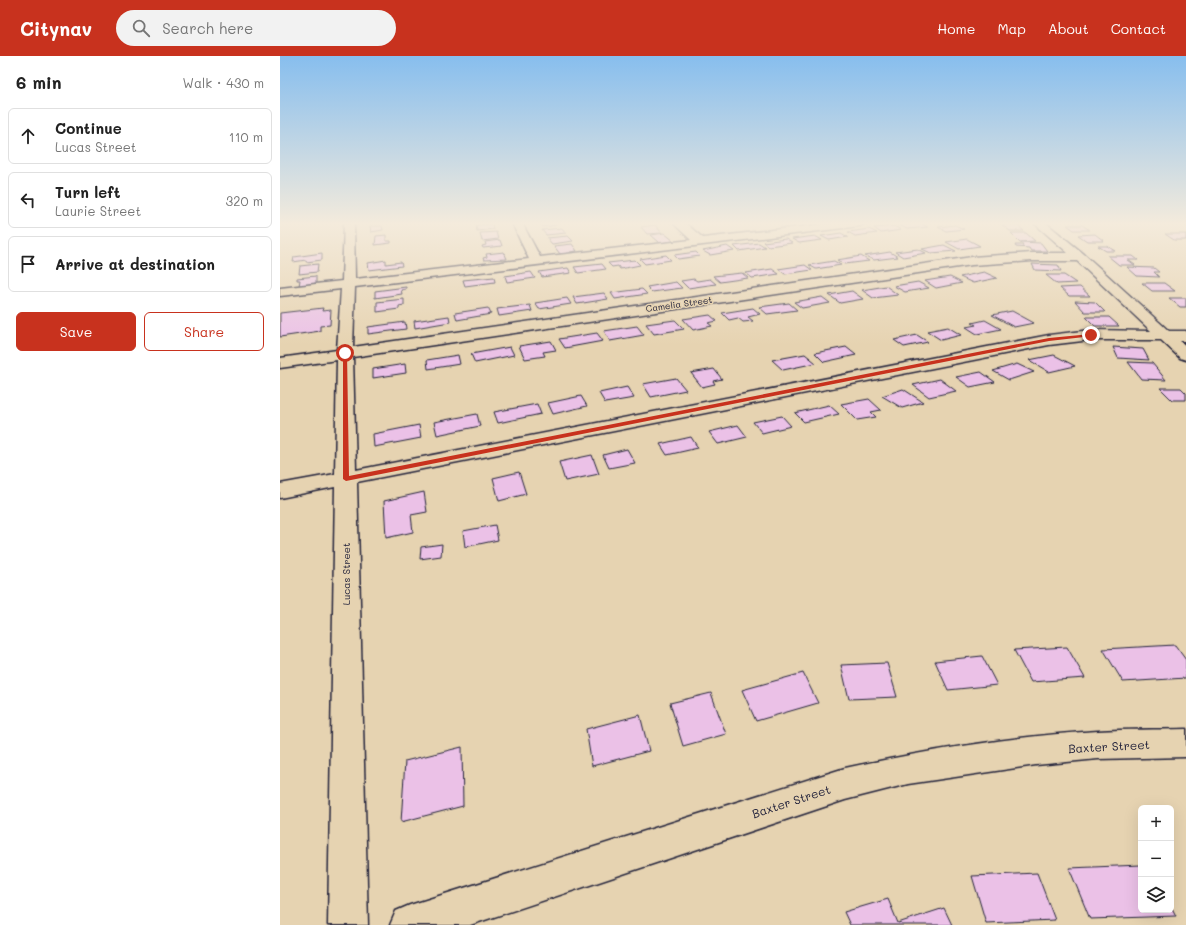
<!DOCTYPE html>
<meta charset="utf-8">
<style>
body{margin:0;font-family:Mali,sans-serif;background:#f2f2f2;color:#222}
.controls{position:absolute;right:12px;bottom:12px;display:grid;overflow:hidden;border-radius:6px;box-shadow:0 4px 16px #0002}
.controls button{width:36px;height:36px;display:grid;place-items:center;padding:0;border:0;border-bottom:1px solid #e0e0e0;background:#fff;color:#222;font:20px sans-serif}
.stop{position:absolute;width:12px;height:12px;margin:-9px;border:3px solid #c8321e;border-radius:50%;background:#fff}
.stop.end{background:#c8321e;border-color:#fff;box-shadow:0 1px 4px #0008}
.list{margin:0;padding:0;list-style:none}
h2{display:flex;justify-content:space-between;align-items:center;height:52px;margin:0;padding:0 16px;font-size:17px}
h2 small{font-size:13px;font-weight:400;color:#767676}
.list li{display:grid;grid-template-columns:26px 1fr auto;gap:12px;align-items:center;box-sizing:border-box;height:56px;margin:0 8px 8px;padding:0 8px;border:1px solid #e0e0e0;border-radius:6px}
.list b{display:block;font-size:15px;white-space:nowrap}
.list p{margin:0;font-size:13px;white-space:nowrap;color:#767676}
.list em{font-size:13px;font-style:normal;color:#767676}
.actions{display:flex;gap:8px;padding:12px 16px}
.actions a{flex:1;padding:9px 0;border:1px solid #c8321e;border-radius:6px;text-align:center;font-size:14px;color:#c8321e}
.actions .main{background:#c8321e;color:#fff}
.icon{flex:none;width:22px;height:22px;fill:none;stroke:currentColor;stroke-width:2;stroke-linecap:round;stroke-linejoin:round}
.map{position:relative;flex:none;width:906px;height:869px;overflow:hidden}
header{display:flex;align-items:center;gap:24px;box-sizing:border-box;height:56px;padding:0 20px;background:#c8321e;color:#fff}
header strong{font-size:19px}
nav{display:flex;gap:22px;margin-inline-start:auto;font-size:14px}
.search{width:280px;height:36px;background:#f2f2f2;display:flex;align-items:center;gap:10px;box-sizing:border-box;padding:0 14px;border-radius:22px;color:#767676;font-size:15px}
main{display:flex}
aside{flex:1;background:#fff}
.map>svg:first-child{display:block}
</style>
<header>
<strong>Citynav</strong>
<div class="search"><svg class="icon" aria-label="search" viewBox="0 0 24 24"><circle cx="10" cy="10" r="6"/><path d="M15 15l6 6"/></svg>Search here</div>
<nav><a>Home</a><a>Map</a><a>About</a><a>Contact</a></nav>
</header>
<main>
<aside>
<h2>6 min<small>Walk · 430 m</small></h2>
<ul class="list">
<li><svg class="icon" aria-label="ahead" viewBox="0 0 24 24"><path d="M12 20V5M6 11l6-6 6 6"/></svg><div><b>Continue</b><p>Lucas Street</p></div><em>110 m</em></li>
<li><svg class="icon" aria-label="left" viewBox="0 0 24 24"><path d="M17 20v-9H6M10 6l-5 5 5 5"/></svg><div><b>Turn left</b><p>Laurie Street</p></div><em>320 m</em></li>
<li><svg class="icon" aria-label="arrive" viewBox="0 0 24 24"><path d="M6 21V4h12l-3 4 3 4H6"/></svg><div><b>Arrive at destination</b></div></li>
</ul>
<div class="actions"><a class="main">Save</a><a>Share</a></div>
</aside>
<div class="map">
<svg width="906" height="869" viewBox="0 0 906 869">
<rect width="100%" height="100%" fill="#e6d3b1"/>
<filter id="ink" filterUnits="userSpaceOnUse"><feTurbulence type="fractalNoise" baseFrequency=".025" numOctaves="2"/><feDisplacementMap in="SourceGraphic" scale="8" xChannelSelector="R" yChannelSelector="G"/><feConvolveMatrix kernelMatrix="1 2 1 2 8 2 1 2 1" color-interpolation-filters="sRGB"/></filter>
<g filter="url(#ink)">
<g fill="#ebc1e7" stroke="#22223b">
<path d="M260,167h15l1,2 -13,2z"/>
<path d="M640,167l8,4 -21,2 -8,-4z"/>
<path d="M212,168l1,5 -16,2 -1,-6z"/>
<path d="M721,168h15l8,7h-14z"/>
<path d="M375,169l7,8 -15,1 -6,-7z"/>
<path d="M675,169l9,4 -18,2 -8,-4z"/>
<path d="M787,169h15l8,5h-16z"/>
<path d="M90,170h12l1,4 -12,2z"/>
<path d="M614,170l7,4 -20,3 -7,-5z"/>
<path d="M282,172l4,5 -20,2 -4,-5z"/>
<path d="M589,173l8,4 -22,3 -7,-4z"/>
<path d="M216,176l2,7 -16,2 -2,-8z"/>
<path d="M384,177l10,8 -14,2 -9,-8z"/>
<path d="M561,177l7,4 -19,3 -8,-4z"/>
<path d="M731,177h15l9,8 -15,1z"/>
<path d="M815,178l9,7h-17l-9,-6z"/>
<path d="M885,178h21v6h-12z"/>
<path d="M106,179v6h5v2l-16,2 1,-9z"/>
<path d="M288,180l5,5 -21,3 -5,-6z"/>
<path d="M535,180l7,4 -23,3 -7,-4z"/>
<path d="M506,183l6,4 -24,3 -5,-4z"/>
<path d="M687,183l13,7 -21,3 -13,-7z"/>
<path d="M220,184l2,6 -19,2 -1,-2 4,-1 -1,-3z"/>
<path d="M741,186l20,1 6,8h-16l-2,-3 -13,-1 -1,-2h8z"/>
<path d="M479,187l6,4 -26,4 -5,-5z"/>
<path d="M292,188l5,7 -7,1 1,1 -11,1 -6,-8z"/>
<path d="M664,189l12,6 -25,2 -9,-4z"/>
<path d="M447,190l7,5 -24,4 -7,-4z"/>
<path d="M818,190h9l8,5h-9z"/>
<path d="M638,193l8,4 -23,4 -8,-5z"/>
<path d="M224,196l3,7 -23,1 -1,-2 4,-1 -1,-3z"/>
<path d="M416,196l4,4 -22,3 -4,-4z"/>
<path d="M610,196l8,5 -24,3 -9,-4z"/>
<path d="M42,197v7l-16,2v-2l-13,2 1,-5z"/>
<path d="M386,199l5,5 -26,4 -5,-5z"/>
<path d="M581,200l8,5 -24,3 -8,-4z"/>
<path d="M828,200h25l5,4h-10l7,5h-16z"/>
<path d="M106,204v4l15,-2 1,4 -33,4 -1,-7z"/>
<path d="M355,204l5,5 -20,4 -2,-3 -6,1 -4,-4z"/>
<path d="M554,205l7,4 -25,4 -7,-4z"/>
<path d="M38,208l-1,8 -18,2 1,-8z"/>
<path d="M322,208l4,5 -28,4 -4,-6z"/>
<path d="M752,208l26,1 3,6 -26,-1z"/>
<path d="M525,209l7,5 -27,4 -7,-5z"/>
<path d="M847,211l27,1 5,4h-5l5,5 -22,-1z"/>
<path d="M288,212l3,5 -29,4 -3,-5z"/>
<path d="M492,213l7,5 -27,4 -6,-5z"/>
<path d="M251,216l4,6 -28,4 -2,-6z"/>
<path d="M704,216l13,6 -24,5 -13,-6z"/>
<path d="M462,217l6,5 -28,4 -7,-6z"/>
<path d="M766,219h18l12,8 -19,1z"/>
<path d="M36,220v7l-17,3 1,-6h-3v-2z"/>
<path d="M214,221l1,5 -30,4 -2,-6z"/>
<path d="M670,221l12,6 -26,5 -11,-7z"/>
<path d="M414,223l3,2 13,-2 6,5 -28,4 -7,-7z"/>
<path d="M396,226l6,6 -30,4 -5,-5z"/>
<path d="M638,226l11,6 -24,4 -11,-6z"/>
<path d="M862,227h22l11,8h-23z"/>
<path d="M606,230l12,9 -25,3 -11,-8z"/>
<path d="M126,231v2l-5,1 1,4 -27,4v-7z"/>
<path d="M800,231l10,9h-21l-9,-8z"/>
<path d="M362,233l5,5 -32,5 -4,-6z"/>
<path d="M572,235l11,8 -23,4 -11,-8z"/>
<path d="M324,237l4,6 -31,5 -4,-7z"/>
<path d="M542,241l8,6 -28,5 -8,-6z"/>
<path d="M287,242l4,6 -32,5 -4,-6z"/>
<path d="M889,242h17v9h-6z"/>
<path d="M124,243v6l-5,1v3l-22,3v-10z"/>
<path d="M795,245l20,1 10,10h-20z"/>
<path d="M509,247l8,7 -30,4 -8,-7z"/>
<path d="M250,249l2,6 -33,5 -2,-7z"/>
<path d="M43,252l-1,3 9,-1 -1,15 -10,1v5l-40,6v-24z"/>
<path d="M208,252l3,6 -34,6 -2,-7z"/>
<path d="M473,252l7,6 -12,3 5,4 -10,1 -5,-4 -9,2 -7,-7z"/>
<path d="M732,255l22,12 -20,4 -22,-12z"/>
<path d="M430,259l7,6 -9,2 4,3 -19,4 -10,-11z"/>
<path d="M169,260l1,6 -35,6 -1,-7z"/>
<path d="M806,261h23l10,9h-24z"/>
<path d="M395,264l9,9 -30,5 -8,-10z"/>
<path d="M705,264l16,9 -24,5 -11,-7 10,-2 -4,-2z"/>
<path d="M125,266l1,7 -38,5v-7z"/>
<path d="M357,270l7,9 -34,6 -6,-10z"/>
<path d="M668,271l13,8 -20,5 -14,-9z"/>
<path d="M317,277l6,8 -38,7 -6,-9z"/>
<path d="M637,279l11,7 -24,5 -10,-7z"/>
<path d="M271,285l5,9 -13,2 2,4 -20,3 -6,-13z"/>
<path d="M230,291l4,8 -39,8 -4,-9z"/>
<path d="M566,291l10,8 -32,7 -9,-9z"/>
<path d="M833,291l30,2 6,11 -31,-2z"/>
<path d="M525,298l11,9 -33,7 -11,-10z"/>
<path d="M178,299l2,9 -32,5 -1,-9z"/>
<path d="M774,299l21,11 -26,6 -20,-12z"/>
<path d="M848,306l24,1 14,17 -25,-1z"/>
<path d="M125,308l1,9 -33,5v-9z"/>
<path d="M737,308l17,8 -25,8 -16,-9z"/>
<path d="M434,313l8,10 -9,2 2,3 -13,3 -11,-14z"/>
<path d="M701,316l14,10 -25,5 -14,-10z"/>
<path d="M396,322l10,12 -35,7 -8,-13z"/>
<path d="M660,323l16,12 -27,6 -16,-12z"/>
<path d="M347,331l7,11 -29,5 -6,-10z"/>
<path d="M880,332h21l5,5v7h-14z"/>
<path d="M623,333l20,13 -21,6 -20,-12z"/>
<path d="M301,340l6,10 -34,8 -5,-11z"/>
<path d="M589,343l12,11 -10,2 5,5 -19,3 -16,-16z"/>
<path d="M257,348l4,10 -43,9 -4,-11z"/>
<path d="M549,349l10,9 -35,8 -9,-9z"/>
<path d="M197,358l3,12 -43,9 -3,-13z"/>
<path d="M502,360l9,10 -29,7 -9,-11z"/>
<path d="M139,369l2,13 -47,9 -1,-13z"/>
<path d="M458,369l9,12 -29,7 -9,-12z"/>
<path d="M411,381l7,11 -31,7 -7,-11z"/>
<path d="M347,393l8,14 -26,5 -6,-13z"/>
<path d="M312,399l7,19 -34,7 -6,-19z"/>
<path d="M239,416l7,22 -27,7 -6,-23z"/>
<path d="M144,436l3,20 -16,3 2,17 -27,6 -2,-37z"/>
<path d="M215,469l3,15 -33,7 -2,-16z"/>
<path d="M162,488l-1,12 -21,3 1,-12z"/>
<path d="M895,589l11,15v18l-63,4 -20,-33z"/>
<path d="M787,591l18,31 -54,4 -17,-32z"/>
<path d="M702,600l15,29 -49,5 -13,-29z"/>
<path d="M607,607l10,34 -48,2 -8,-34z"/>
<path d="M523,617l15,30 -62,18 -14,-31z"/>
<path d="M431,637l15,41 -43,12 -13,-43z"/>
<path d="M360,659l9,36 -57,15 -6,-37z"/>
<path d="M182,691l1,59 -62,16 4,-61z"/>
<path d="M861,809v45h30v-4l5,10 -86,3 -21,-51z"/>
<path d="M757,817l18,47 -69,3 -14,-47z"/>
<path d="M608,843l10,24 46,-15 8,17h-102l-6,-13z"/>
</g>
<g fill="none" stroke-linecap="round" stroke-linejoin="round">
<defs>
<g id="minor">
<path d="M64,167h10l1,56 174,-20 -17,-36h10l18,34 151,-17 -18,-17h12l18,15 130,-15h32l-5,3 -505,61 -2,60 619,-90 60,-4h36l-34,-30h12l38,31 85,77h17v10h-6l6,5v14l-6,-2 -19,-18h-70l-42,5 -692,137 11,443h-40l7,-438 -55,11v-14l55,-10 2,-114 -57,8v-10l57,-8 4,-61 -61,7v-8l62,-7zM752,205h45l74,70 -60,-1 -42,5 -693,135 -3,-113 619,-92z"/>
<path d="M906,673v28l-88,2 -62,6 -128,19 -63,16 -375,125h-80l6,-14 14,-6 435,-137c83,-18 168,-32 253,-37 29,-2 59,-1 88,-2z"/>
</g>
</defs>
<use href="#minor" stroke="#22223b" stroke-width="3"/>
<use href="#minor" fill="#e6d3b1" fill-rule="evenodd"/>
</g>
</g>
<linearGradient id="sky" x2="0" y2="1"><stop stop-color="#87beee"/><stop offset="0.58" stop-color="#f4ebdc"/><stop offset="1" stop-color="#f4ebdc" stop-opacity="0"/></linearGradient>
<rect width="906" height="289" fill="url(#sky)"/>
<path fill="#c8321e" d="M811,278l2,2 -44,5 -703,140 -3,-2v-126l2,-1 2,1 2,123 700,-138z"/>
<g text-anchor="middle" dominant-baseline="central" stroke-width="3" stroke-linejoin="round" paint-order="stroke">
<g font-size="9" fill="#22223b" stroke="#e6d3b1">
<text transform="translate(399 248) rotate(-8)">Camelia Street</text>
</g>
<g font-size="10" fill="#22223b" stroke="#e6d3b1">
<text transform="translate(66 518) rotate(-90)">Lucas Street</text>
</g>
<g font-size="12" fill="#22223b" stroke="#e6d3b1">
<text transform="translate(829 690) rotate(-3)">Baxter Street</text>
<text transform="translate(511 745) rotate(-18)">Baxter Street</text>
</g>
</g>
</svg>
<div class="controls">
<button>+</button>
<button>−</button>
<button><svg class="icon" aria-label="layers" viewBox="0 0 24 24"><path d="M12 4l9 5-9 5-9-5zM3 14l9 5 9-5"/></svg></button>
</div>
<div class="stop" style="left:65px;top:297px"></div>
<div class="stop end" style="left:811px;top:279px"></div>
</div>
</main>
